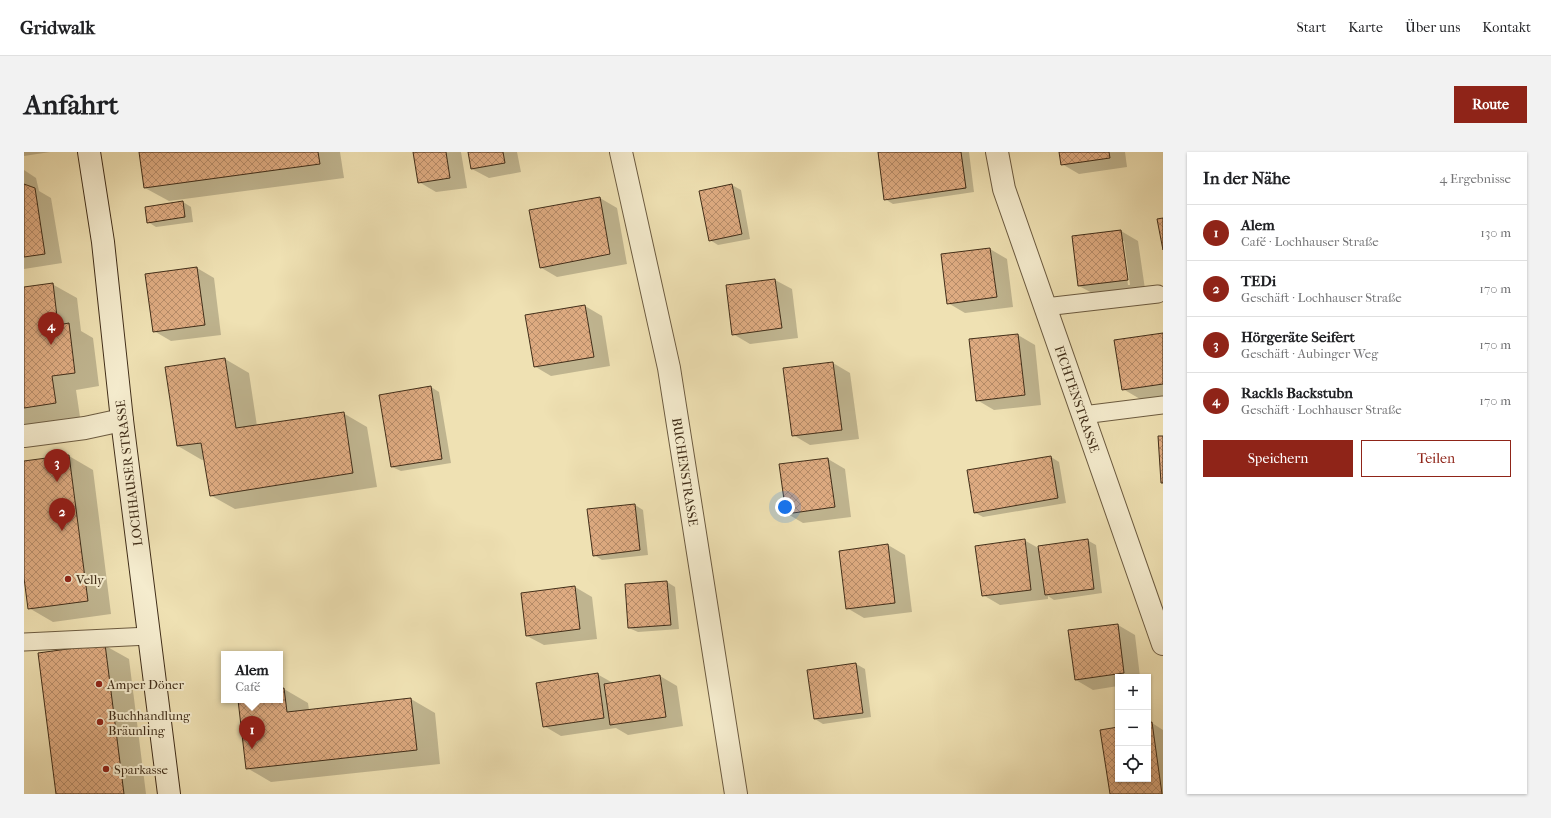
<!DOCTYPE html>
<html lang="de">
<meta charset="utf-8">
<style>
body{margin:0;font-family:"IM FELL French Canon",serif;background:#f2f2f2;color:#202124}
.controls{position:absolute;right:12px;bottom:12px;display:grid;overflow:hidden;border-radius:0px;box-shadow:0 1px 3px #0004}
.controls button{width:36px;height:36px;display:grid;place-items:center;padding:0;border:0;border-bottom:1px solid #e0e0e0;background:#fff;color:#202124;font:20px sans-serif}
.you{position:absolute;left:761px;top:355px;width:14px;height:14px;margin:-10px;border:3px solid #fff;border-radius:50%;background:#1a73e8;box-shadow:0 0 0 6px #1a73e833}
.badge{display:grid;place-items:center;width:26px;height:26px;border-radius:50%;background:#8f2418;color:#fff;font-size:13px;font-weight:700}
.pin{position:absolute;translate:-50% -33px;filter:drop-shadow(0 1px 2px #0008)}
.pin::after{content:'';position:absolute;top:21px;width:14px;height:12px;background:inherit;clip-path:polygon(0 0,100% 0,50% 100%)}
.popup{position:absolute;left:197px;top:499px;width:62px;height:52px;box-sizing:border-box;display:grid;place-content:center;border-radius:0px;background:#fff;filter:drop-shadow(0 1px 3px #0005);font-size:13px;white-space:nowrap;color:#757577}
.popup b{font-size:15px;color:#202124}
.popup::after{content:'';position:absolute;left:50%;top:100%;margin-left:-8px;border:8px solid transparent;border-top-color:#fff}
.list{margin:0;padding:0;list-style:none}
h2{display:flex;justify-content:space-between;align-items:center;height:52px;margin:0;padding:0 16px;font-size:17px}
h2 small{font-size:13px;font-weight:400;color:#757577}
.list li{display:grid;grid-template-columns:26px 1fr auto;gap:12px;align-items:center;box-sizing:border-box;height:56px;padding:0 16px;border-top:1px solid #e0e0e0}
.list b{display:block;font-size:15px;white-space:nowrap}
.list p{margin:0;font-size:13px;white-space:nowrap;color:#757577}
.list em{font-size:13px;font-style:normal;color:#757577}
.actions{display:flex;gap:8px;padding:12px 16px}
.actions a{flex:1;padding:9px 0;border:1px solid #8f2418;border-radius:0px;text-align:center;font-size:14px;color:#8f2418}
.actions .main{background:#8f2418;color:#fff}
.icon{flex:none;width:22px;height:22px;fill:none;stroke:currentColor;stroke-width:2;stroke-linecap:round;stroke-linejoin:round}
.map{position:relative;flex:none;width:1139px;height:642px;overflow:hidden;border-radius:0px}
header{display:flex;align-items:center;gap:24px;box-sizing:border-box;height:56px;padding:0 20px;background:#fff;border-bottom:1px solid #e0e0e0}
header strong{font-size:19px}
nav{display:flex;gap:22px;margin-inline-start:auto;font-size:14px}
.intro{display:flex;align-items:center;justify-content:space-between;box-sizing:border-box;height:96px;padding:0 24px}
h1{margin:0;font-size:28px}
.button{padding:10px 18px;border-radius:0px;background:#8f2418;color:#fff;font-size:14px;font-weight:700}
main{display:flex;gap:24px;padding:0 24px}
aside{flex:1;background:#fff;border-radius:0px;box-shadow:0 1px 3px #0004}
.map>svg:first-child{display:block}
</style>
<header>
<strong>Gridwalk</strong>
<nav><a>Start</a><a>Karte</a><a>Über uns</a><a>Kontakt</a></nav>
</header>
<div class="intro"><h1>Anfahrt</h1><a class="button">Route</a></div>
<main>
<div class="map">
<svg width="1139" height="642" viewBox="0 0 1139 642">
<defs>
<pattern id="building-cross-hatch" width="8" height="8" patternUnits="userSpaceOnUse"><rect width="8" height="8" fill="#deab81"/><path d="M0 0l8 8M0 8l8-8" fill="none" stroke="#b68c69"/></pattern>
</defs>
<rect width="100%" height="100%" fill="#efe1b3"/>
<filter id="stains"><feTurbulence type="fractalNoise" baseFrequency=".005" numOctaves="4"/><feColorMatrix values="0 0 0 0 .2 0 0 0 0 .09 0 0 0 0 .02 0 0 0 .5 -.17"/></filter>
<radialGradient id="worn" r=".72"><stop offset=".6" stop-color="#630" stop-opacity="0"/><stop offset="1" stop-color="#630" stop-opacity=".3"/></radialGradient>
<g fill="#0003" fill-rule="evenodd">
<path d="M0,0h26l-26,4z"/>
<path d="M116,0h200l4,26 -175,23 -24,-13z"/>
<path d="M390,0h47l6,36 -31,4 -17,-10z"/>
<path d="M445,0h48l4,20 -32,6 -17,-9z"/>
<path d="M855,0h90l5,40 -81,12 -8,-5z"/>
<path d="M1036,0h65l2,15 -48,7 -17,-10z"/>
<path d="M0,18l12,8 3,13 12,7 11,65 -38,6z"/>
<path d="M708,33l9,5 9,49 -32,6 -8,-5z"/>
<path d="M576,46l17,10 10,56 -70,13 -17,-10 -10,-56z"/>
<path d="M159,50l8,5 2,15 -37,5 -8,-5z"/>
<path d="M1097,79l17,10 7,48 -49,6 -17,-9 -6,-49zM1098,89h2l6,44h-2z"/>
<path d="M966,97l17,10 6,48 -48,6 -17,-10z"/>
<path d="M173,116l17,10 7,57 -50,6 -17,-10z"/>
<path d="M751,128l17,9 6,49 -48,6 -17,-10z"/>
<path d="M28,132l25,14 4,33 12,7 6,48 -23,4 4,27 -56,8v-137z"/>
<path d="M561,154l17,10 8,50 -59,10 -17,-10z"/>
<path d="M1139,182v62l-23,3 -17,-10z"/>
<path d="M994,183l17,10 6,60 -47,5 -17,-10z"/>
<path d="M201,207l24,14 8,53 86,-13 24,14 10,60 -142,22 -25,-14 -5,-36 -3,1 -24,-14z"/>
<path d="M809,211l17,10 9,66 -49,6 -17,-10 -9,-66z"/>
<path d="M407,235l8,5 12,71 -50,8 -9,-4z"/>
<path d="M45,304l24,14 18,144 -58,8 -24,-14 -5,-35v-111z"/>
<path d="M1027,305l8,5 7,41 -83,14 -9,-5z"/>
<path d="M804,307l17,10 6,48 -48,6 -17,-10z"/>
<path d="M611,353l8,5 5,45 -46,5 -8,-5z"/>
<path d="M1000,388l16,9 47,-9 9,5 6,48 -48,7 -6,-4v3l-48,6 -17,-10z"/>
<path d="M864,393l17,10 7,57 -48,6 -17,-10 -7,-57z"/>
<path d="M643,430l8,5 4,42 -41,3 -9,-4z"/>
<path d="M551,435l17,10 5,42 -53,6 -17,-9z"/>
<path d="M1094,473l17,10 5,42h-22v9l-25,4 -17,-10z"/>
<path d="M80,493l25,14 17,135h-89z"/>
<path d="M832,512l9,5 6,48 -48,7 -8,-5z"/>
<path d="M573,522l16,9 47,-7 17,10 6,40 -55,9 -12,-7 -55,8 -17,-10z"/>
<path d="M260,537l24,14 1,7 102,-11 24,14 5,51 -169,18 -24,-14 -8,-68h41v-10z"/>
<path d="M1128,571l11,7v64h-52l7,-66v51h30v-55z"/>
</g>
<g fill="url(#building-cross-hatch)" stroke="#412e19">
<path d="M115,0h179l2,12 -176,24z"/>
<path d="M389,0h33l4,26 -32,5z"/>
<path d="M444,0h35l2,11 -34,6z"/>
<path d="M854,0h83l5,36 -82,12z"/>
<path d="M1035,0h50l1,6 -49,7z"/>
<path d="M0,32l11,4 10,66 -21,3z"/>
<path d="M708,32l10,50 -33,7 -10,-50z"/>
<path d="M576,45l10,57 -70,14 -11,-58z"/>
<path d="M159,49l2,16 -38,6 -2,-16z"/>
<path d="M1139,66v32l-6,-31z"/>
<path d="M1097,78l7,50 -50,6 -6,-50z"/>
<path d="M966,96l7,49 -50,7 -6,-50z"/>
<path d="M173,115l8,58 -52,7 -8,-58z"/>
<path d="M751,127l7,49 -50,7 -6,-50z"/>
<path d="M29,131l5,42 11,-2 6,50 -23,3 4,27 -32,5v-121z"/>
<path d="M561,153l9,52 -60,10 -9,-52z"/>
<path d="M1139,181v51l-41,6 -8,-50z"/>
<path d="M994,182l7,61 -49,6 -7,-62z"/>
<path d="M201,206l11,70 108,-16 9,61 -143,23 -9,-53 -24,3 -12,-79z"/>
<path d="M809,210l9,68 -50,6 -9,-68z"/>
<path d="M407,234l11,73 -51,8 -12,-72z"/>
<path d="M1134,284h5v47h-2z"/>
<path d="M45,303l19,146 -60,8 -4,-31v-117z"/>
<path d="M1027,304l7,42 -84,15 -7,-43z"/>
<path d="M804,306l7,49 -49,7 -7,-50z"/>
<path d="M611,352l5,46 -47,6 -6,-47z"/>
<path d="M1001,387l6,51 -49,6 -7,-50z"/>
<path d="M1064,387l6,50 -49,6 -7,-49z"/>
<path d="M864,392l7,59 -49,6 -7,-58z"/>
<path d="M643,429l4,44 -43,3 -3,-44z"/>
<path d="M551,434l5,43 -54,7 -5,-43z"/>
<path d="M1094,472l6,49 -49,7 -7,-50z"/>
<path d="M81,492l19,150h-68l-18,-141z"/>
<path d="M832,511l7,50 -49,6 -7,-49z"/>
<path d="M574,521l6,45 -61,9 -7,-44z"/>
<path d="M636,523l6,42 -56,8 -6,-41z"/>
<path d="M260,536l3,24 124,-14 6,52 -171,19 -8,-69h42v-11z"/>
<path d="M1128,570l10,72h-52l-10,-64 18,-3v52h30v-56z"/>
</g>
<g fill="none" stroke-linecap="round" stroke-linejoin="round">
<defs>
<g id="lane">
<path d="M1021,155l113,-13"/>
<path d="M1059,263l80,-10"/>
<path d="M0,490l125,-6"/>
</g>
<g id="street">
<path d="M597,0l48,216 67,426"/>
<path d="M973,0l7,37 159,455"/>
<path d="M0,284l61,-8 37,-8"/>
</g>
<path id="secondary" d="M65,0l14,90 19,178 47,374"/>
</defs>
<use href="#lane" stroke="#6c5b40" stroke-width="19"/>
<use href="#street" stroke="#6c5b40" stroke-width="24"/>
<use href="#secondary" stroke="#412e19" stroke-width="24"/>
<use href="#lane" stroke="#f5ecce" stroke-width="17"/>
<use href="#street" stroke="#f5ecce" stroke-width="22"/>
<use href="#secondary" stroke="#f5ecce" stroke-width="22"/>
</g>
<g fill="#8f2418" stroke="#f5ecce" stroke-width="1.5">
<circle cx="44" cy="427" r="4"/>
<circle cx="75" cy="532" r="4"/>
<circle cx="76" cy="570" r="4"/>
<circle cx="82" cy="617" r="4"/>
</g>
<g text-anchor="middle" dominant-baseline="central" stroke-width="4" stroke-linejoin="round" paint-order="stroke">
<g font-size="13" fill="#412e19" stroke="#f5ecce">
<text transform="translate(1053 247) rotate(71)">FICHTENSTRASSE</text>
<text transform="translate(661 320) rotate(81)">BUCHENSTRASSE</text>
<text transform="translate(105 321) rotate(-97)">LOCHHAUSER STRASSE</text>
</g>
<g font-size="13" fill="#412e19" stroke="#f5ecce" text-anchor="start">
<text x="52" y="427">Velly</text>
<text x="83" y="532">Amper Döner</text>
<text x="84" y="563">Buchhandlung<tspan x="84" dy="15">Bräunling</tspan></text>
<text x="90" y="617">Sparkasse</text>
</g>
</g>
<rect width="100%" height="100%" filter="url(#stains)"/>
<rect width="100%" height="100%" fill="url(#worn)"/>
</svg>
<div class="controls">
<button>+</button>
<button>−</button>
<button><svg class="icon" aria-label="locate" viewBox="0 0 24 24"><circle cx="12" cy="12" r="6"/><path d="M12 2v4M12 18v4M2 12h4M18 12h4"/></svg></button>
</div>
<div class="you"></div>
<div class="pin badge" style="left:228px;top:597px">1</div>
<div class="popup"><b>Alem</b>Café</div>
<div class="pin badge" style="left:38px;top:379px">2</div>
<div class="pin badge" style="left:33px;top:330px">3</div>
<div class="pin badge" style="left:27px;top:193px">4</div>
</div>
<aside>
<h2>In der Nähe<small>4 Ergebnisse</small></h2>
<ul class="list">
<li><span class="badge">1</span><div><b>Alem</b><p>Café · Lochhauser Straße</p></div><em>130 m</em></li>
<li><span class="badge">2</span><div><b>TEDi</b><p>Geschäft · Lochhauser Straße</p></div><em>170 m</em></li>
<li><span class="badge">3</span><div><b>Hörgeräte Seifert</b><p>Geschäft · Aubinger Weg</p></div><em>170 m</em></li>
<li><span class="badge">4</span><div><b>Rackls Backstubn</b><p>Geschäft · Lochhauser Straße</p></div><em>170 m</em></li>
</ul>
<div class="actions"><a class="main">Speichern</a><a>Teilen</a></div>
</aside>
</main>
